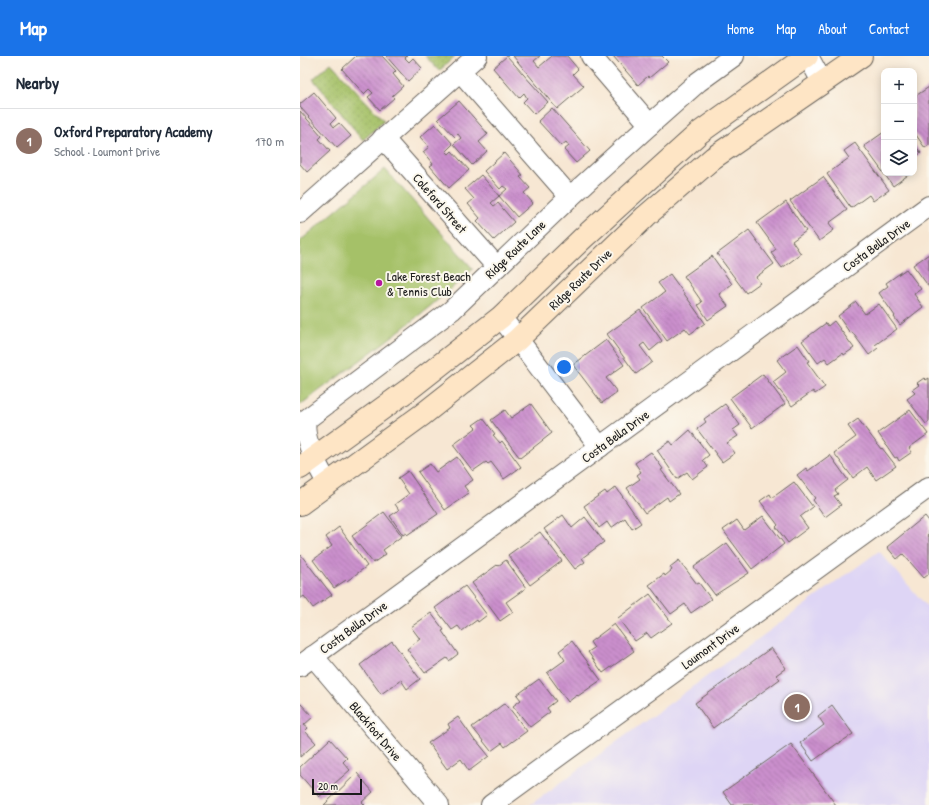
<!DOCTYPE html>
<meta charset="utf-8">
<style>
body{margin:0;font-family:"Patrick Hand",sans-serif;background:#f6f6f7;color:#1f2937}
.controls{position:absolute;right:12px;top:12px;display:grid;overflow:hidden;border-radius:8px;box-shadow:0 2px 10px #0003}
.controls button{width:36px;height:36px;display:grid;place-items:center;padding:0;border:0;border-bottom:1px solid #e0e1e3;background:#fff;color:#1f2937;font:20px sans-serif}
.scale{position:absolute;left:12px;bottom:10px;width:50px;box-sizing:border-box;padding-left:4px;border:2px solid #1c1c1c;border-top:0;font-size:11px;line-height:14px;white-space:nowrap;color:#1c1c1c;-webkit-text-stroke:3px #fbf7ec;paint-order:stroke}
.you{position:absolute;left:264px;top:311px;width:14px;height:14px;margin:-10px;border:3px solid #fff;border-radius:50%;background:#1a73e8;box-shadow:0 0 0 6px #1a73e833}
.badge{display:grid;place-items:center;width:26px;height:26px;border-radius:50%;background:#1a73e8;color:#fff;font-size:13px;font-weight:700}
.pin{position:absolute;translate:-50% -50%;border:2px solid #fff;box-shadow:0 1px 4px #0006}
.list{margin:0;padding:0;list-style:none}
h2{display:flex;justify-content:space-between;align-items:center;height:52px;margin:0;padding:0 16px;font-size:17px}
h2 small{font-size:13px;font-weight:400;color:#747a83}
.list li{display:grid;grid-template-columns:26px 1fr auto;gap:12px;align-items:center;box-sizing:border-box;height:64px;padding:0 16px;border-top:1px solid #e0e1e3}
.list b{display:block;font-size:15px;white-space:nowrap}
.list p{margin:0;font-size:13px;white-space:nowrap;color:#747a83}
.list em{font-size:13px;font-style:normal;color:#747a83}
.icon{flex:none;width:22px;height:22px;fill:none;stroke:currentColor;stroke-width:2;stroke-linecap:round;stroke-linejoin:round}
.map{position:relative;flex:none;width:629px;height:749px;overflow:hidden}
header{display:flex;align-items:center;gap:24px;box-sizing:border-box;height:56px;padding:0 20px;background:#1a73e8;color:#fff}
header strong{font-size:19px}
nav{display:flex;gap:22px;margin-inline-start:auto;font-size:14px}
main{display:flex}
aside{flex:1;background:#fff}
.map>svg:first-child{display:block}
</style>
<header>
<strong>Map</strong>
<nav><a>Home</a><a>Map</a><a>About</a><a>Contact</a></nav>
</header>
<main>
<aside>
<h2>Nearby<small></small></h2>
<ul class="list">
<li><span class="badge" style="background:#8d6e63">1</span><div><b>Oxford Preparatory Academy</b><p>School · Loumont Drive</p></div><em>170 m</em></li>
</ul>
</aside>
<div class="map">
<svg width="629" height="749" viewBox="0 0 629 749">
<defs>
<pattern id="park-dots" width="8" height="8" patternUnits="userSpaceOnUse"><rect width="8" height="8" fill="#a5c168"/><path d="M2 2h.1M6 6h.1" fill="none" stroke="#8da55a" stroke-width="1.8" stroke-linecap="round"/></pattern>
<pattern id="building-back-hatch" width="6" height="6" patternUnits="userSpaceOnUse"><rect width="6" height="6" fill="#cb8fcd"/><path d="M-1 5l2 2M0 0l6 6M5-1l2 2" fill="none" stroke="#a474a6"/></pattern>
</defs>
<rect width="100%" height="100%" fill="#fbf7ec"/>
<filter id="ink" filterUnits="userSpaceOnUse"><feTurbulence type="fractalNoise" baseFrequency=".025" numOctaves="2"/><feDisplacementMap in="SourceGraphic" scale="8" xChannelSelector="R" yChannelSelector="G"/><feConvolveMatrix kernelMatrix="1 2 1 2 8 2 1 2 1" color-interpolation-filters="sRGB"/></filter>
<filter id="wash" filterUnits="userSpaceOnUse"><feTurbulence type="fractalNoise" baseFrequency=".012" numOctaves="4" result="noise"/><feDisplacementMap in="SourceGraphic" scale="16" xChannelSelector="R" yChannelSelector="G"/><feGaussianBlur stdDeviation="0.9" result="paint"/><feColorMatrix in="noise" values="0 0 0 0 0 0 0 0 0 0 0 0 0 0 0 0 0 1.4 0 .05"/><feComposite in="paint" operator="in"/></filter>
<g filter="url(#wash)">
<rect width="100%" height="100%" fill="#f7e7d3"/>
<path fill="#ded5f5" d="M579,495l50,58v196h-399z"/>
<g fill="url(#park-dots)" stroke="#606e42">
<path d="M125,0h30l-16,15z"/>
<path d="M31,7l53,58 -21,19 -50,-61z"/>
</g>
<path fill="#a5c168" stroke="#606e42" d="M85,113l88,100c-54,50 -114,92 -173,136v-164z"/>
<g id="blocks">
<g fill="url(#building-back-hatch)">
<path d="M56,0h26l14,15 -3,3 10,12 -11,10 2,2 -14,12 -12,-13 5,-4 -4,-4 -5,5 -22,-25z"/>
<path d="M86,0h21l-2,2 4,4 4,-4 9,10 -14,13z"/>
<path d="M207,0l41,46 -14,12 -11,-12 4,-4 -3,-5 -5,5 -26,-30z"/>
<path d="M213,0h27l-6,5 5,6 13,-11h15l11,13 -5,5 11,12 -27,23z"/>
<path d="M313,0h49l6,6 -19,16 -1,-2 -10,9z"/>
<path d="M629,31v58l-4,3 -11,-16v-35z"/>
<path d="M14,36l22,26 -5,5 3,4 5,-4 12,13 -14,12 -37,-41v-3z"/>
<path d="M159,45l29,33 -9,8 8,9 -15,14 -18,-21 7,-6 -3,-4 -3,3 -17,-18z"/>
<path d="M252,52l38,43 -14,12 -12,-13 5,-4 -3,-4 -5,4 -23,-25z"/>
<path d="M0,55l22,25 -3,3 11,12 -23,21 -7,-8z"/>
<path d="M135,68l18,20 -7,7 3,3 3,-3 17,19 -20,18 -19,-22 3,-2 -10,-12 6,-5 -9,-10z"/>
<path d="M584,76v41h27l-18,13 -29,-40z"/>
<path d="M555,87l34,47 -16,11 -4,-6 -18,13 -24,-34 22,-16 -5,-7z"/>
<path d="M614,88l7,9 -7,5z"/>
<path d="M204,97l19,22 -3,2 10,11 -6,5 9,10 -16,14 -18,-21 8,-7 -4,-3 -3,3 -16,-18z"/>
<path d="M181,119l18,21 -8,7 3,3 4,-3 16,19 -20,18 -17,-19 3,-3 -12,-14 6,-5 -9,-10z"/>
<path d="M523,121l24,33 -18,13 5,7 -15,11 -29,-40z"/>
<path d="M486,146l20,29 -14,10 9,13 -19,14 -11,-15 5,-4 -19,-26z"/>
<path d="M449,174l25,34 -18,13 4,6 -14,10 -29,-39z"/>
<path d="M629,198v33l-16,-22z"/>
<path d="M412,200l20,28 -13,10 9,12 -20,14 -10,-15 4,-3 -18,-26z"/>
<path d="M606,213l15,20 -7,5 9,13 -23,18 -6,-8 1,-1 -16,-23 9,-7 -2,-3z"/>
<path d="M370,218l35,49 -15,11 -5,-6 -18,13 -24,-33 22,-16 -7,-9z"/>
<path d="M556,246l9,12 14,-10 18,25 -22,16 3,3 -9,7 -17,-23 -2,1 -12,-17z"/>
<path d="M340,254l22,31 -12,10 -6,-8 -4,3 12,16 -16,12 -29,-40z"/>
<path d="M534,265l20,27 -10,7 -1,-2 -14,10 -4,-5 -7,5 -16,-22 24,-18 2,3z"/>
<path d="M306,284l18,25 -18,13 11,14 -15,11 -29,-38z"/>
<path d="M498,289l11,16 -2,1 18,25 -10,7 -2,-3 -21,15 -19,-24 13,-10 -9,-12z"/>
<path d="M463,318l22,30 -33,24 -22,-30z"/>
<path d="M624,322l2,2 3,-2v44l-3,2 -19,-25 8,-6 -3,-3 7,-5 -2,-2z"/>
<path d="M231,348l21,29 -32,25 -29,-38 14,-10 6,8z"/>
<path d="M425,348l15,21 -7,5 5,6 -11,7 8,10 -13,9 -25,-33 9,-7 -2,-3z"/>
<path d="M610,354l18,24 -19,14 3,4 -13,9 -2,-4 -2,1 -17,-25z"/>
<path d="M183,362l12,16 -2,1 7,8 2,-2 19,26 -17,12 -13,-17 -3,2 -2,-2 -13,9 -20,-26 23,-17 -3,-3z"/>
<path d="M558,363l23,30 1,-1 14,18 -20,14 -9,-13 -14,11 -19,-25 22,-16 -8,-11z"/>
<path d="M390,374l19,25 -6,5 5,7 -16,12 -5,-7 -10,7 -20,-29 13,-9 3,4z"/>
<path d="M351,396l12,17 -2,1 18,24 -10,7 -2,-4 -22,16 -18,-25 13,-9 -3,-4 4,-3 -6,-9z"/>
<path d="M530,399l18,25 -13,10 3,4 -4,2 7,9 -16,12 -12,-17 2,-2 -18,-23 9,-7 2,3z"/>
<path d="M157,401l16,23 -9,6 5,7 -24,17 -27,-38 12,-8 6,8z"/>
<path d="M108,415l30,43 -31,21 -1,-2 -3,2 -13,-19 9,-6 -4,-6 14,-10 -11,-16z"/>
<path d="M494,426l19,25 -13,10 8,11 -20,15 -12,-16 2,-2 -18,-24 10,-7 2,4z"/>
<path d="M316,431l25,36 -9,6 -7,-11 -14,10 -4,-6 -8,6 -15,-22 21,-15 2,3z"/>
<path d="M84,456l18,24 -19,14 3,4 -13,9 -21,-27z"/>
<path d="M263,459l9,13 13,-11 19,25 -22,16 3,4 -10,7 -31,-40z"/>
<path d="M463,460l21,28 -32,25 -29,-39 14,-10 7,10z"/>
<path d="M625,460l4,5v12l-2,2 2,2v37l-5,4 -21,-24 -6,5 -10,-12z"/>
<path d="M39,471l28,39 -20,15 -1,-1 -12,8 -21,-28 19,-14 -6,-9z"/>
<path d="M240,476l22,29 -32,24 -22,-30z"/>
<path d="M427,487l22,30 -34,22 -21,-28z"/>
<path d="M1,499l31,40 -19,13 -9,-12 -4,3v-43z"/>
<path d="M206,504l20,28 -20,14 7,10 -13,9 -28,-38 25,-18 1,1z"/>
<path d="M379,504l18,24 2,-1 12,16 -20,14 -6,-9 -14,10 -22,-29 15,-11 1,2 7,-6 -2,-3z"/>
<path d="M165,530l22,29 -9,7 -1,-2 -15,11 -4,-5 -6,4 -17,-22z"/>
<path d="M350,538l22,29 -21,15 -4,-5 -12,8 -17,-23z"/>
<path d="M131,557l13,17 -2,1 16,23 -9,7 -2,-3 -22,15 -18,-24 13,-10 -9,-12z"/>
<path d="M314,568l20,27 -31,22 -15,-21 6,-4 -4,-6z"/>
<path d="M92,585l28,38 -13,10 -6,-9 -20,14 -21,-29z"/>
<path d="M272,585l29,39 -23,16 -1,-1 -9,7 -21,-29 18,-13 -6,-9z"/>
<path d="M471,592l15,20 -10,7 4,4 -67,49 -18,-25z"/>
<path d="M239,623l17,22 -9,7 3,4 -20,15 -17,-21 8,-6 -4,-5z"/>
<path d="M0,647l13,14 -9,8 4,3 -3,3 11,12 -16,14z"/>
<path d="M205,647l22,28 -22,16 -3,-4 -11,8 -19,-24z"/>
<path d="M532,649l21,29 -15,10v-1l-25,18 -13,-18 24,-18 -6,-9z"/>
<path d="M158,661l17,24 1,-1 13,16 -20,15 -8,-12 -14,10 -19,-26 22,-15 -2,-4z"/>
<path d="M30,683l17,19 -4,4 7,8 -31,27 -19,-22v-8z"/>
<path d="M491,688l45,61h-104l-9,-13z"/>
<path d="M57,717l16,19 -11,10 3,3h-41z"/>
</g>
</g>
</g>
<g filter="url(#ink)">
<use href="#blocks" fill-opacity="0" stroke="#69635c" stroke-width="1"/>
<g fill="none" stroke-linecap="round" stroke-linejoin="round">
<defs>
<g id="minor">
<path d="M291,0l59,69"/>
<path d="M508,0l14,26"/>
<path d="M160,15l110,126"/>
<path d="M83,82l114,129"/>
<path d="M0,157l177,-157"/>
<path d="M201,261l99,130"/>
<path d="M28,428c-9,-15 -28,-49 -21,-65l145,-109 118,-113 84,-76 44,-39 36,-26"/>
<path d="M13,600l126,149"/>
<path d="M0,610l629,-460"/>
<path d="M191,749l438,-318"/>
</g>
<g id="secondary">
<path d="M0,412l108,-78 93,-73 82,-79 116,-105 108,-77"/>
<path d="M0,448l122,-89 95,-75 129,-124 67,-58 148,-102"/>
</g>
</defs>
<use href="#minor" stroke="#69635c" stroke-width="22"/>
<use href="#secondary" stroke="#69635c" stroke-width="24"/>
<use href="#minor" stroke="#fff" stroke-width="20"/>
<use href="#secondary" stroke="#fee5c5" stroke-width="22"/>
</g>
</g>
<circle fill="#b5179e" stroke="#fbf7ec" stroke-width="1.5" cx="79" cy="227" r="4"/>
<g text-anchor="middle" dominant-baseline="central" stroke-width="4" stroke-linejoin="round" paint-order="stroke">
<g font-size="13" fill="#1c1c1c" stroke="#fbf7ec">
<text transform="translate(140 147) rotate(49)">Coleford Street</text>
<text transform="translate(576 189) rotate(-36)">Costa Bella Drive</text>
<text transform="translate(215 193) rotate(-44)">Ridge Route Lane</text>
<text transform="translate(280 223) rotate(-44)">Ridge Route Drive</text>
<text transform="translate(315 380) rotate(-36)">Costa Bella Drive</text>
<text transform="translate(53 571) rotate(-36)">Costa Bella Drive</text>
<text transform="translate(410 590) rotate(-36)">Loumont Drive</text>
<text transform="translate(76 675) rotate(50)">Blackfoot Drive</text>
</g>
<g font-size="13" fill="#1c1c1c" stroke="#fbf7ec" text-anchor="start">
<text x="87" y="220">Lake Forest Beach<tspan x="87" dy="15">&amp; Tennis Club</tspan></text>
</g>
</g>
</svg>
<div class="controls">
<button>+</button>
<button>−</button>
<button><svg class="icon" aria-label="layers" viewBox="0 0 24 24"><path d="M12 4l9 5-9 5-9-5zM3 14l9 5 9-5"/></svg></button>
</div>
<div class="scale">20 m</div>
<div class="you"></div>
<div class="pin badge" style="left:497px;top:651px;background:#8d6e63">1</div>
</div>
</main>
